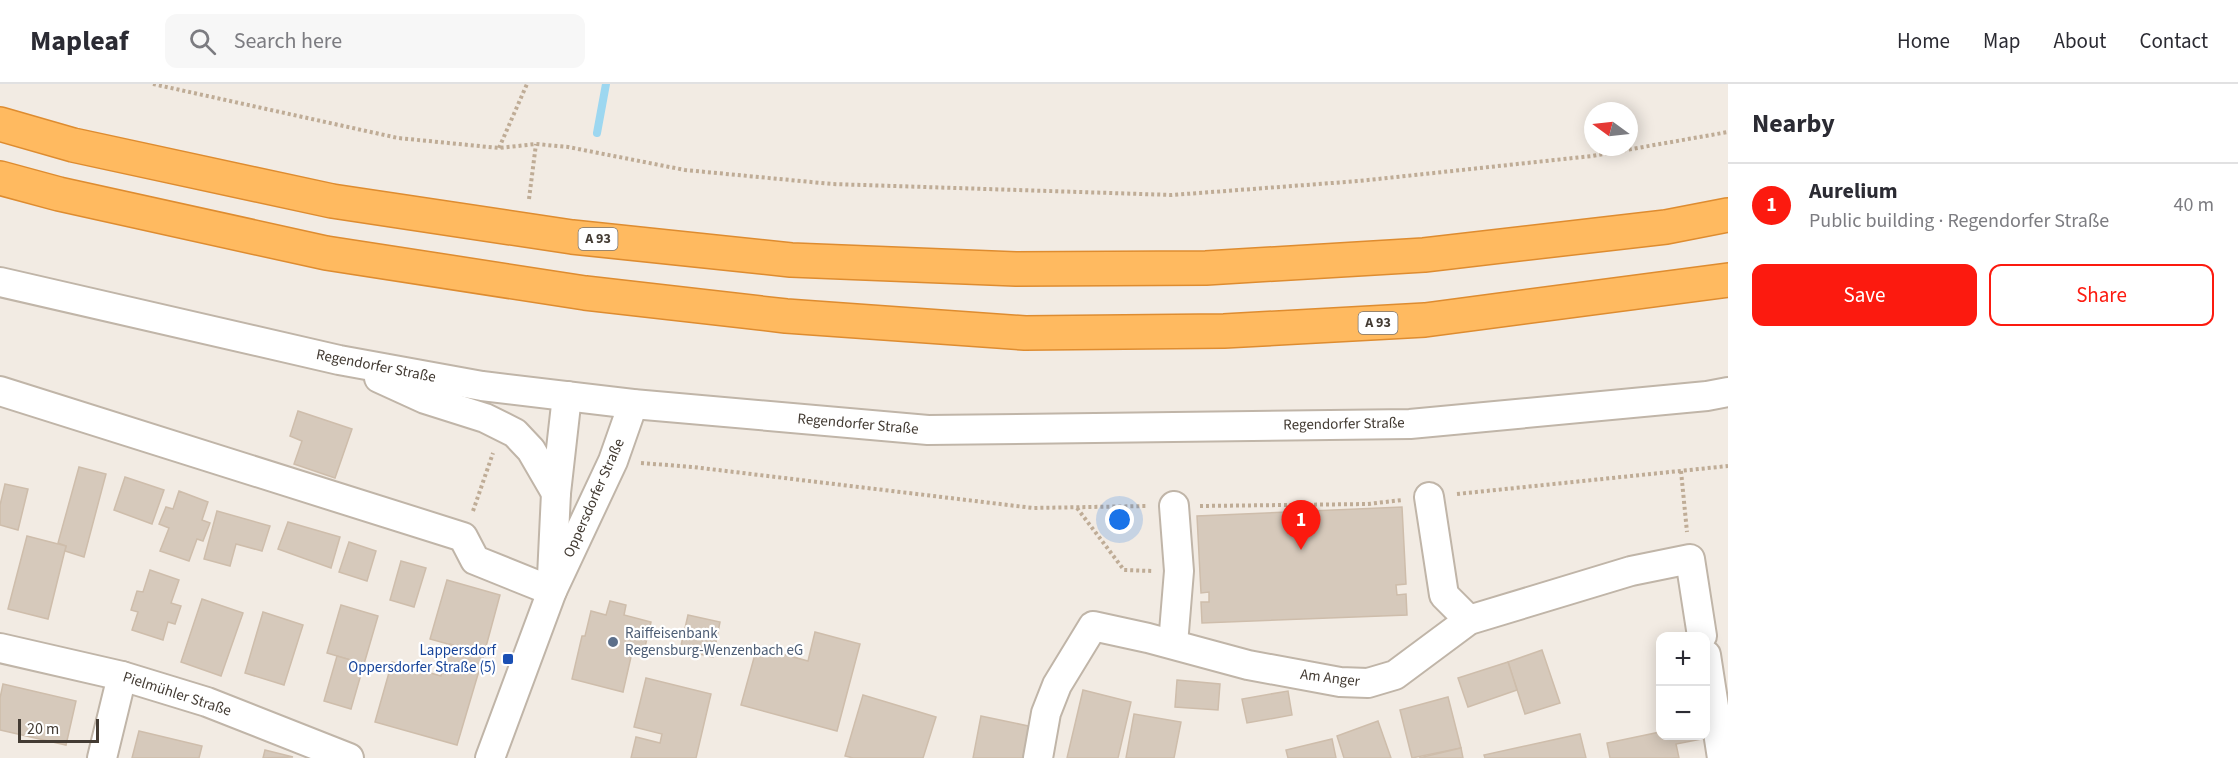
<!DOCTYPE html>
<meta charset="utf-8">
<style>
body{margin:0;font-family:"Source Sans 3",sans-serif;background:#f7f7f7;color:#2b2b33}
.controls{position:absolute;right:18px;bottom:18px;display:grid;overflow:hidden;border-radius:12px;box-shadow:0 3px 15px #0003}
.controls button{width:54px;height:54px;display:grid;place-items:center;padding:0;border:0;border-bottom:2px solid #e1e1e2;background:#fff;color:#2b2b33;font:30px sans-serif}
.compass{position:absolute;left:1584px;top:18px;width:54px;height:54px;border-radius:50%;background:#fff;box-shadow:0 3px 15px #0003;rotate:285deg}
.scale{position:absolute;left:18px;bottom:15px;width:81px;box-sizing:border-box;padding-left:6px;border:3px solid #433b33;border-top:0;font-size:16px;line-height:21px;white-space:nowrap;color:#433b33;-webkit-text-stroke:4px #fff;paint-order:stroke}
.you{position:absolute;left:1120px;top:436px;width:21px;height:21px;margin:-15px;border:4px solid #fff;border-radius:50%;background:#1a73e8;box-shadow:0 0 0 9px #1a73e833}
.badge{display:grid;place-items:center;width:39px;height:39px;border-radius:50%;background:#fc1a0f;color:#fff;font-size:20px;font-weight:700}
.pin{position:absolute;translate:-50% -50px;filter:drop-shadow(0 2px 3px #0008)}
.pin::after{content:'';position:absolute;top:32px;width:21px;height:18px;background:inherit;clip-path:polygon(0 0,100% 0,50% 100%)}
.list{margin:0;padding:0;list-style:none}
h2{display:flex;justify-content:space-between;align-items:center;height:78px;margin:0;padding:0 24px;font-size:26px}
h2 small{font-size:20px;font-weight:400;color:#7c7c81}
.list li{display:grid;grid-template-columns:39px 1fr auto;gap:18px;align-items:center;box-sizing:border-box;height:84px;padding:0 24px;border-top:2px solid #e1e1e2}
.list b{display:block;font-size:22px;white-space:nowrap}
.list p{margin:0;font-size:20px;white-space:nowrap;color:#7c7c81}
.list em{font-size:20px;font-style:normal;color:#7c7c81}
.actions{display:flex;gap:12px;padding:18px 24px}
.actions a{flex:1;padding:14px 0;border:2px solid #fc1a0f;border-radius:12px;text-align:center;font-size:21px;color:#fc1a0f}
.actions .main{background:#fc1a0f;color:#fff}
.icon{flex:none;width:33px;height:33px;fill:none;stroke:currentColor;stroke-width:2;stroke-linecap:round;stroke-linejoin:round}
.map{position:relative;flex:none;width:1728px;height:674px;overflow:hidden}
header{display:flex;align-items:center;gap:36px;box-sizing:border-box;height:84px;padding:0 30px;background:#fff;border-bottom:2px solid #e1e1e2}
header strong{font-size:28px}
nav{display:flex;gap:33px;margin-inline-start:auto;font-size:21px}
.search{width:420px;height:54px;background:#f7f7f7;display:flex;align-items:center;gap:15px;box-sizing:border-box;padding:0 21px;border-radius:12px;color:#7c7c81;font-size:22px}
main{display:flex}
aside{flex:1;background:#fff}
.map>svg:first-child{display:block}
</style>
<header>
<strong>Mapleaf</strong>
<div class="search"><svg class="icon" aria-label="search" viewBox="0 0 24 24"><circle cx="10" cy="10" r="6"/><path d="M15 15l6 6"/></svg>Search here</div>
<nav><a>Home</a><a>Map</a><a>About</a><a>Contact</a></nav>
</header>
<main>
<div class="map">
<svg width="1728" height="674" viewBox="0 0 1728 674">
<rect width="100%" height="100%" fill="#f2ebe3"/>
<g fill="none" stroke-linecap="round" stroke-linejoin="round">
<path stroke="#9dd7f0" stroke-width="8" d="M597,49l9,-49"/>
</g>
<g fill="#d6c9bb" stroke="#cebdab" stroke-width="1.5">
<path d="M298,327l54,18 -17,49 -41,-14 8,-23 -12,-5z"/>
<path d="M79,383l27,7 -22,83 -19,-6 1,-5 -8,-3z"/>
<path d="M125,393l39,13 -12,34 -38,-14z"/>
<path d="M5,400l23,5 -10,41 -18,-5v-20z"/>
<path d="M179,407l29,11 -6,18 8,3 -7,18 -6,-2 -8,22 -29,-10 9,-23 -10,-4 7,-17 7,2z"/>
<path d="M1402,423l4,77 -10,1 1,10 9,-1 1,21 -205,8 -1,-21h8v-10l-8,1 -4,-77z"/>
<path d="M217,427l53,15 -8,25 -26,-7 -6,22 -26,-7z"/>
<path d="M288,438l52,15 -9,31 -53,-19z"/>
<path d="M27,452l39,10 -18,73 -40,-10z"/>
<path d="M349,458l27,9 -9,30 -28,-9z"/>
<path d="M401,477l25,7 -12,39 -24,-7z"/>
<path d="M150,486l29,10 -8,23 10,3 -6,18 -7,-2 -5,18 -31,-10 6,-18 -7,-2 6,-19 6,1z"/>
<path d="M447,496l53,15 -16,59 -54,-15z"/>
<path d="M202,515l41,14 -22,63 -40,-14z"/>
<path d="M610,517l16,4 -2,10 27,7 -7,29 -11,-3 -10,44 -51,-13 10,-43h3l6,-25 15,4z"/>
<path d="M341,521l37,11 -14,48 -37,-11z"/>
<path d="M263,528l40,13 -19,60 -39,-12z"/>
<path d="M688,531l32,7 -7,35 -33,-7z"/>
<path d="M815,548l45,12 -23,87 -96,-26 16,-58 51,14z"/>
<path d="M450,560l34,10 -27,91 -82,-23 17,-60 49,14z"/>
<path d="M1542,566l18,53 -35,11 -17,-52z"/>
<path d="M337,572l27,8 -13,45 -27,-8z"/>
<path d="M1508,578l9,28 -49,17 -10,-29z"/>
<path d="M646,594l65,16 -15,64h-65l5,-21 24,6 2,-9 -28,-7z"/>
<path d="M1177,596l43,4 -2,26 -43,-3z"/>
<path d="M3,600l73,17 -10,44 -66,-15v-32z"/>
<path d="M1083,606l48,12 -13,56h-51z"/>
<path d="M1288,607l4,24 -45,8 -5,-24z"/>
<path d="M863,611l73,22 -13,41h-70l-8,-2z"/>
<path d="M1448,613l13,51 -49,10 -12,-48z"/>
<path d="M1134,630l47,8 -7,36h-48z"/>
<path d="M981,632l57,12 -6,30h-59z"/>
<path d="M1378,637l13,37h-47l-7,-22z"/>
<path d="M139,647l63,15 -3,12h-67z"/>
<path d="M1660,648v4h41l1,3 -26,5 3,14h-69l-3,-15z"/>
<path d="M1580,650l6,24h-101l-1,-3z"/>
<path d="M1332,655l4,19h-48l-2,-8z"/>
<path d="M1461,664l2,10h-44z"/>
<path d="M265,666l28,7 -30,1z"/>
</g>
<g fill="none" stroke-linecap="round" stroke-linejoin="round">
<defs>
<g id="minor">
<path d="M0,198l339,78 143,26 151,18 295,26 482,-6 297,-28 21,-4"/>
<path d="M379,294l46,21 60,19 30,15 16,17 25,43"/>
<path d="M0,307l463,146 12,23 77,31"/>
<path d="M1429,413l15,98 25,25"/>
<path d="M552,493l4,-84 11,-97"/>
<path d="M1173,560l6,-73 -5,-65"/>
<path d="M0,564l122,28 85,26 142,56"/>
<path d="M1706,571l16,103"/>
<path d="M102,674l20,-82"/>
<path d="M490,674l62,-167 61,-130 20,-57"/>
<path d="M1038,674l8,-45 11,-28 36,-59 55,12 100,27 92,17 28,1 27,-8 74,-55 162,-49 59,-12 12,77"/>
</g>
<g id="highway">
<path d="M0,40l73,21 259,56 240,36 219,23 225,9 190,-1 218,-13 242,-28 62,-12"/>
<path d="M0,94l59,16 267,59 259,40 201,23 239,17 199,-2 201,-11 303,-40"/>
</g>
</defs>
<use href="#minor" stroke="#c0b5a8" stroke-width="32"/>
<use href="#highway" stroke="#de8c30" stroke-width="36"/>
<g stroke="#bfac96" stroke-width="4" stroke-dasharray="3 3" stroke-linecap="butt">
<path d="M153,0l245,54 101,10 37,-4 32,3 117,23 147,14 340,11 187,-14 233,-25 136,-24"/>
<path d="M499,64l28,-64"/>
<path d="M529,115l7,-55"/>
<path d="M641,379l52,4 340,41 114,-2"/>
<path d="M1681,387l6,61"/>
<path d="M1457,410l271,-28"/>
<path d="M1200,422l168,-2 34,-4"/>
<path d="M1077,424l47,62 28,1"/>
<path d="M473,427l20,-58"/>
</g>
<use href="#minor" stroke="#fff" stroke-width="28"/>
<use href="#highway" stroke="#ffba60" stroke-width="33"/>
</g>
<circle fill="#5c6f8a" stroke="#fff" stroke-width="2" cx="613" cy="558" r="6"/>
<rect fill="#1a4fb4" stroke="#fff" stroke-width="2" x="502" y="569" width="12" height="12" rx="3"/>
<g text-anchor="middle" dominant-baseline="central" stroke-width="4.5" stroke-linejoin="round" paint-order="stroke">
<g fill="#fff" stroke="#7b7670" stroke-width="1.5">
<rect x="578.5" y="144" width="39" height="22" rx="4.5"/>
<rect x="1358.5" y="228" width="39" height="22" rx="4.5"/>
</g>
<g font-size="14" font-weight="bold" fill="#433b33">
<text x="598" y="155">A 93</text>
<text x="1378" y="239">A 93</text>
</g>
<g font-size="15" fill="#433b33" stroke="#fff">
<text transform="translate(376 282) rotate(11)">Regendorfer Straße</text>
<text transform="translate(858 340) rotate(5)">Regendorfer Straße</text>
<text transform="translate(1344 340) rotate(-1)">Regendorfer Straße</text>
<text transform="translate(594 414) rotate(-66)">Oppersdorfer Straße</text>
<text transform="translate(1330 594) rotate(7)">Am Anger</text>
<text transform="translate(177 610) rotate(18)">Pielmühler Straße</text>
</g>
<g font-size="15" fill="#4e5e75" stroke="#fff" text-anchor="start">
<text x="625" y="549">Raiffeisenbank<tspan x="625" dy="17">Regensburg-Wenzenbach eG</tspan></text>
</g>
<g font-size="15" fill="#164399" stroke="#fff" text-anchor="end">
<text x="496" y="566">Lappersdorf<tspan x="496" dy="17">Oppersdorfer Straße (5)</tspan></text>
</g>
</g>
</svg>
<div class="controls">
<button>+</button>
<button>−</button>
</div>
<svg class="compass" viewBox="-18 -18 36 36"><path d="M0-13l5 13h-10z" fill="#e53935"/><path d="M0 13l5-13h-10z" fill="#7c7c81"/></svg>
<div class="scale">20 m</div>
<div class="you"></div>
<div class="pin badge" style="left:1301px;top:466px">1</div>
</div>
<aside>
<h2>Nearby<small></small></h2>
<ul class="list">
<li><span class="badge">1</span><div><b>Aurelium</b><p>Public building · Regendorfer Straße</p></div><em>40 m</em></li>
</ul>
<div class="actions"><a class="main">Save</a><a>Share</a></div>
</aside>
</main>
